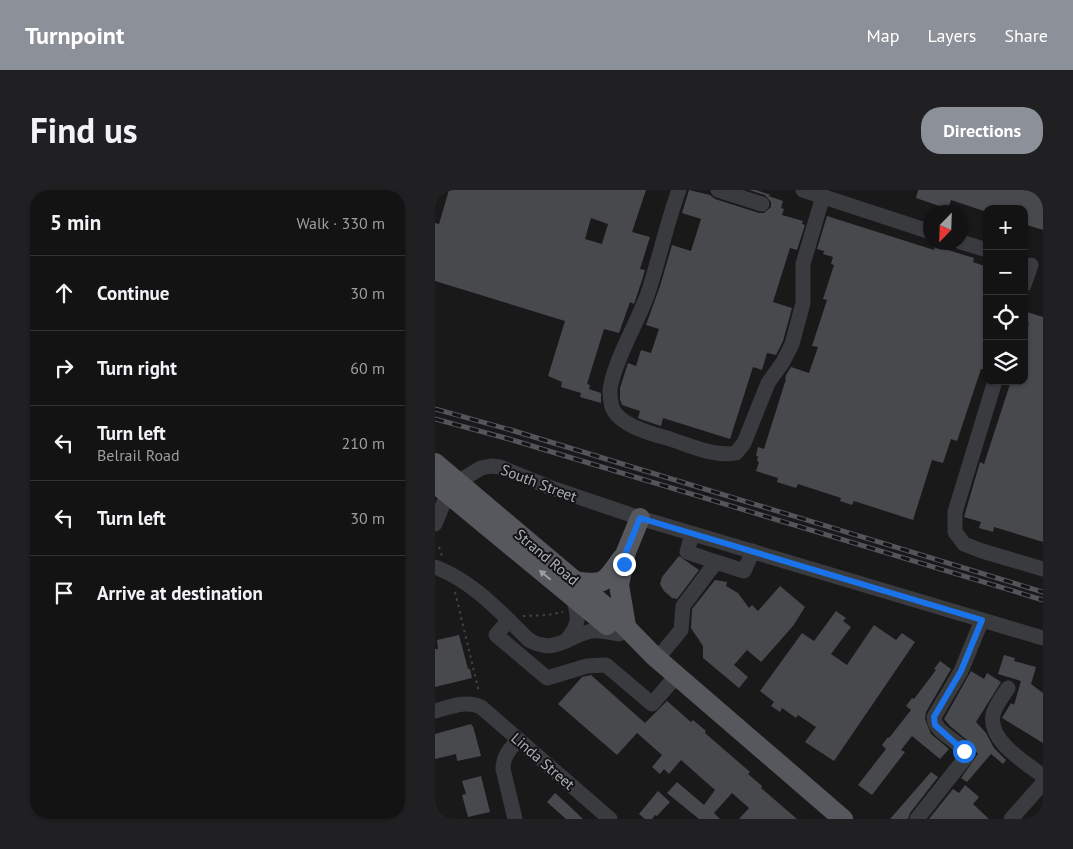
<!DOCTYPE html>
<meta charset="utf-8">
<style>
body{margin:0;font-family:"PT Sans",sans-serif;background:#202022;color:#f1f3f6}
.controls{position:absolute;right:15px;top:15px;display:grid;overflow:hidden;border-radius:10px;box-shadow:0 1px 4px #0004}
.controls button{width:45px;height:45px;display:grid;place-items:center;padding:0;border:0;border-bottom:1px solid #323234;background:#131314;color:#f1f3f6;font:25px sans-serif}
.compass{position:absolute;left:488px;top:15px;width:45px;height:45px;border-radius:50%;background:#131314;box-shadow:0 1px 4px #0004;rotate:203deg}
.stop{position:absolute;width:15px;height:15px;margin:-11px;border:4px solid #1a73e8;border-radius:50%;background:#fff}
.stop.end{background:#1a73e8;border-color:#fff;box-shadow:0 1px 5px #0008}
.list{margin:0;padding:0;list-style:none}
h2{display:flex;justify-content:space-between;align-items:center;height:65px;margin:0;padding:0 20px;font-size:21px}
h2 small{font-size:16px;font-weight:400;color:#9d9ea0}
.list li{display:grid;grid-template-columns:32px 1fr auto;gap:15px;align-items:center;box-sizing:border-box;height:75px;padding:0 20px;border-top:1px solid #323234}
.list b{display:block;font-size:19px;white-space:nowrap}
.list p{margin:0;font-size:16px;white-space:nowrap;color:#9d9ea0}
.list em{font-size:16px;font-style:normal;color:#9d9ea0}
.icon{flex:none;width:28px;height:28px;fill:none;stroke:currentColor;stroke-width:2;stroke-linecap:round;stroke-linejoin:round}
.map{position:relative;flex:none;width:608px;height:629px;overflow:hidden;border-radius:20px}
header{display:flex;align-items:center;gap:30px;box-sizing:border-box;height:70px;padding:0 25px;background:#8c9099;color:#fff}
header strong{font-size:24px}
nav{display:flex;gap:28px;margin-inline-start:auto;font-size:18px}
.intro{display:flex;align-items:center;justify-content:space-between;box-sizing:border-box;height:120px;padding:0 30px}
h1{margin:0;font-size:35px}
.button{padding:12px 22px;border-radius:20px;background:#8c9099;color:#fff;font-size:18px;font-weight:700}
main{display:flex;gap:30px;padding:0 30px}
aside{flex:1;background:#131314;border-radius:20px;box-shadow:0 1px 4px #0004}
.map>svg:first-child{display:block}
</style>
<header>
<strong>Turnpoint</strong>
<nav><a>Map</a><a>Layers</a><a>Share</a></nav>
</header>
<div class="intro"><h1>Find us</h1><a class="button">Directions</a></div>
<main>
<aside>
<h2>5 min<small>Walk · 330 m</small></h2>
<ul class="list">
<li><svg class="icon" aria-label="ahead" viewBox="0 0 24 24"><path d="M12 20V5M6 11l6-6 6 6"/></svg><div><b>Continue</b></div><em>30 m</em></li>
<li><svg class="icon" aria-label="right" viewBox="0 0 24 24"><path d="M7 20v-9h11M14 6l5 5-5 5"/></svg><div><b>Turn right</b></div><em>60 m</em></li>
<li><svg class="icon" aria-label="left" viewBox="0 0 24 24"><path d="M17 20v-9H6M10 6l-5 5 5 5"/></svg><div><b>Turn left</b><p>Belrail Road</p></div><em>210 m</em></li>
<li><svg class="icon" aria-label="left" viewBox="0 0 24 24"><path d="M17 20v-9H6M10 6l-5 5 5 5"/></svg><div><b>Turn left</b></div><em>30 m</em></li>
<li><svg class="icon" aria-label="arrive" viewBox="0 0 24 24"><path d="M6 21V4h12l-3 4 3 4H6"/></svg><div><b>Arrive at destination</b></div></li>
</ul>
</aside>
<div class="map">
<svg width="608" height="629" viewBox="0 0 608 629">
<rect width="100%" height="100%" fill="#19191a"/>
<g fill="#48494d" fill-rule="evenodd">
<path d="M14,0h197l-14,42 18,5 -10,32 5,1 -2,7 -9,27 -4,-2 -11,31 -15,-4 -17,55 3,1 -1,4 12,4v10l-21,-6 1,-4 -20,-6 1,-5 -14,-6 17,-55 -130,-40v-58l4,1zM156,28l17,6 -6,20 -17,-5z"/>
<path d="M254,0l21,5 5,4 44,14h5l7,-6v-5l-6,-7 -16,-5h7l15,5 -3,1 15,5 -2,7 3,1 -2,6 21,6 -1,3 3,1 -8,25 -7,-2 -17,54 19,6 -9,33 -7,14 -9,-2 -5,17 -9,-3 -23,72 -67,-21 -2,8 -18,-6 -5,-2 2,-7 -18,-6 -2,-6v-11l8,-25 8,3 5,-16 10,3 8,-24 -13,-4 14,-39 12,-41 19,6 10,-32 -19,-6z"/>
<path d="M483,0h110l15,5v35l-19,-6v-15h-37v3l-36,-12 -3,9 -32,-11z"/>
<path d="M392,26l107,34 1,-4 39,12 -1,4 14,5v103l-6,-1 -24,72 -6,-2 -8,24 -11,-3 -19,60 -59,-19 -2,4 -12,-4 1,-3 -43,-14 -2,4 -19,-6 1,-4 -22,-7 3,-9 -2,-1 1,-5h-2l2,-9 6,2 22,-70h-1l1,-4 5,-8 18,6 9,-26 -6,-1 15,-46 -4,-1 11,-34 -3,-1 2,-7 -10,-3 1,-3 -7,-2z"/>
<path d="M592,122l16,5v225l-49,-15 -1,5 -14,-4 2,-6 -17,-5 16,-55 4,2 27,-83h13v-43l5,-15 -5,-2z"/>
<path d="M244,366l20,14 -22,29 -5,-1 -8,-7 -4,-7 2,-7z"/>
<path d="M280,390l12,2 -1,4 12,7 11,15 3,-3 6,6 22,-25 25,21 -12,19 -32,36 -14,-12 -13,15 14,12 -9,11 -36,-30v-12l-12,-18 1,-19z"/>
<path d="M401,421l10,7 -3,3 8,6 -20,27 16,11 27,-40 22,15 6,-7 13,9 -81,119 -29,-19 11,-15 -18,-12 -2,3 -14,-10 -2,4 -9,-6 3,-4 -14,-11 42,-58 12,8z"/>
<path d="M24,445l9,34h2l2,9 -37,9v-38h3l-1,-9z"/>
<path d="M569,465l11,3 -1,3 22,6 -5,17 12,9v50l-41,-25 9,-15 3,2 7,-24 -23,-7z"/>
<path d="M505,471l11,8 -25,43 -1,7 6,15 18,15 -9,10 -28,-23 -11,14 4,2 -33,43 -14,-10 28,-36 -4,-4 6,-8 1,1 22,-28 -5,-4 6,-8 2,1 22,-29 -2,-1z"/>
<path d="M536,481l13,8 3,-6 14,9 -25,40 10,11 8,15 12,12 -3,4 -12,-10 -24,28 -6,-4 17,-24 -11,-14 -17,-14 -6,-7z"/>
<path d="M156,485l54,48 22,-22 24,21 2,-2 13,11 -1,2 45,39 -2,2 14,12 -1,2 36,31h-58l10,-11 -17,-15 -18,20 6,6h-21l-32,-26 10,-11 27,23 11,-15 -34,-30 -12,14 -5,-5 -4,5 -8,-7 10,-12 -25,-22 -20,22 -59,-51 24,-27z"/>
<path d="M36,534l1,2h1l8,30 -24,5 -1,-7 -21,5v-25z"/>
<path d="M496,582l7,5 -28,36 -2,6h-18z"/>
<path d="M46,586l9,36 -22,5 -6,-22 4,-1 -4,-13z"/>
<path d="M530,595l14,12 -6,7 16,15h-60l24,-30 6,4z"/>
<path d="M223,601l12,11 -13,14 -2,-1 -3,4h-7l-6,-5z"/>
<path d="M120,603l10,9 18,17h-17l-19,-17z"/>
</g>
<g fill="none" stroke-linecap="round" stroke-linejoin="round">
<g stroke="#404246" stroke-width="2" stroke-dasharray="2.5 4" stroke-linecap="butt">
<path d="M4,357l3,9"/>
<path d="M20,402l24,100"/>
<path d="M88,426l25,-1 15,-3"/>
</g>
<g stroke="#3a3b3f" stroke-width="15">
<path d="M244,0c-13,35 -20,71 -32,106 -11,29 -29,58 -36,88 -2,7 -1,15 1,23 7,19 41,27 58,32 21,7 45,18 66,14l8,-10 24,-60 15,-21 9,-18 11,-41v-39l20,-68"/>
<path d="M283,0l44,14"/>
<path d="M368,0l128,42"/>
<path d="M526,52l26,8"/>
<path d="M589,95l7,-20"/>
<path d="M560,191l-40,131v20l9,12 18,7 61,18"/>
<path d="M0,334l9,-22 22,-25 15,-9 10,-2 9,1 49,20 91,31 403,120"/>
<path d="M257,344l-5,18 29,10"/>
<path d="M0,377c39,15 65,45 94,73 26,15 38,-4 63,-9 9,-1 19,2 27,3"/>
<path d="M74,430l-13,15 51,43 40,-12 19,-1 46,39 25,-29"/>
<path d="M131,451c13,-16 14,-23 7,-42"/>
<path d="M222,469l24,-29 2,-24 33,-44 28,9 9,-20"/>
<path d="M573,498c-5,8 -13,17 -15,27 -5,26 33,48 50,61"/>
<path d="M0,521c15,-4 31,-11 46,-4l129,112"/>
<path d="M80,629l-12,-50c0,-13 7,-20 15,-29"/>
<path d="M482,629l49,-62c-1,-16 -32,-22 -32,-40l27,-46 21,-51"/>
<path d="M576,629l32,-36"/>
</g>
<g stroke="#56585e" stroke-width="20">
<path d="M0,273l172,145 47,48 189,163"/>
<path d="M0,293l172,142"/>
<path d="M140,391c31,5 30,1 47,-23"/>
<path d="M191,436l-7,-41 7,-33 14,-34"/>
</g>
<defs>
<g id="rail">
<path d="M0,219l76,21 532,162"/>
<path d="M0,229l74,20 534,161"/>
</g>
</defs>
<use href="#rail" stroke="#53555a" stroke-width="5"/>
<use href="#rail" stroke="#141415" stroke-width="3" stroke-dasharray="9" stroke-linecap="butt"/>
</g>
<defs><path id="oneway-solid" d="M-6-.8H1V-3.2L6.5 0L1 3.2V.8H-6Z" transform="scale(1.25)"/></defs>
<use fill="#9c9ea7" href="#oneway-solid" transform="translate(110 385) rotate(-140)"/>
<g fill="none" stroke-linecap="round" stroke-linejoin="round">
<path stroke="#1a73e8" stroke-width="6" d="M189,374l2,-12 14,-34 342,102 -21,51 -27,46 1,8 29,26"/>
</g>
<g text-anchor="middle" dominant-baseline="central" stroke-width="4" stroke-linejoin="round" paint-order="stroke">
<g font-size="15" fill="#adb0b9" stroke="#141415">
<text transform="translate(104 293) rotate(21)">South Street</text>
<text transform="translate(112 367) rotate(40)">Strand Road</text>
<text transform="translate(108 571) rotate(41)">Linda Street</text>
</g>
</g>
</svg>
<div class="controls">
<button>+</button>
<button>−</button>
<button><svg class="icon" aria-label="locate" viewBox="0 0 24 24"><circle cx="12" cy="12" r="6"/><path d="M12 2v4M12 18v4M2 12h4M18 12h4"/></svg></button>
<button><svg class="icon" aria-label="layers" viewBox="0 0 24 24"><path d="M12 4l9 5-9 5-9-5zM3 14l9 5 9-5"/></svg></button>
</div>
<svg class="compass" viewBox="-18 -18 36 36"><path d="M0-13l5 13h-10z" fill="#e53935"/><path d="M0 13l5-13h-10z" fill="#9d9ea0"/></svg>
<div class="stop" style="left:529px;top:561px"></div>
<div class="stop end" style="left:189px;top:374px"></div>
</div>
</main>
